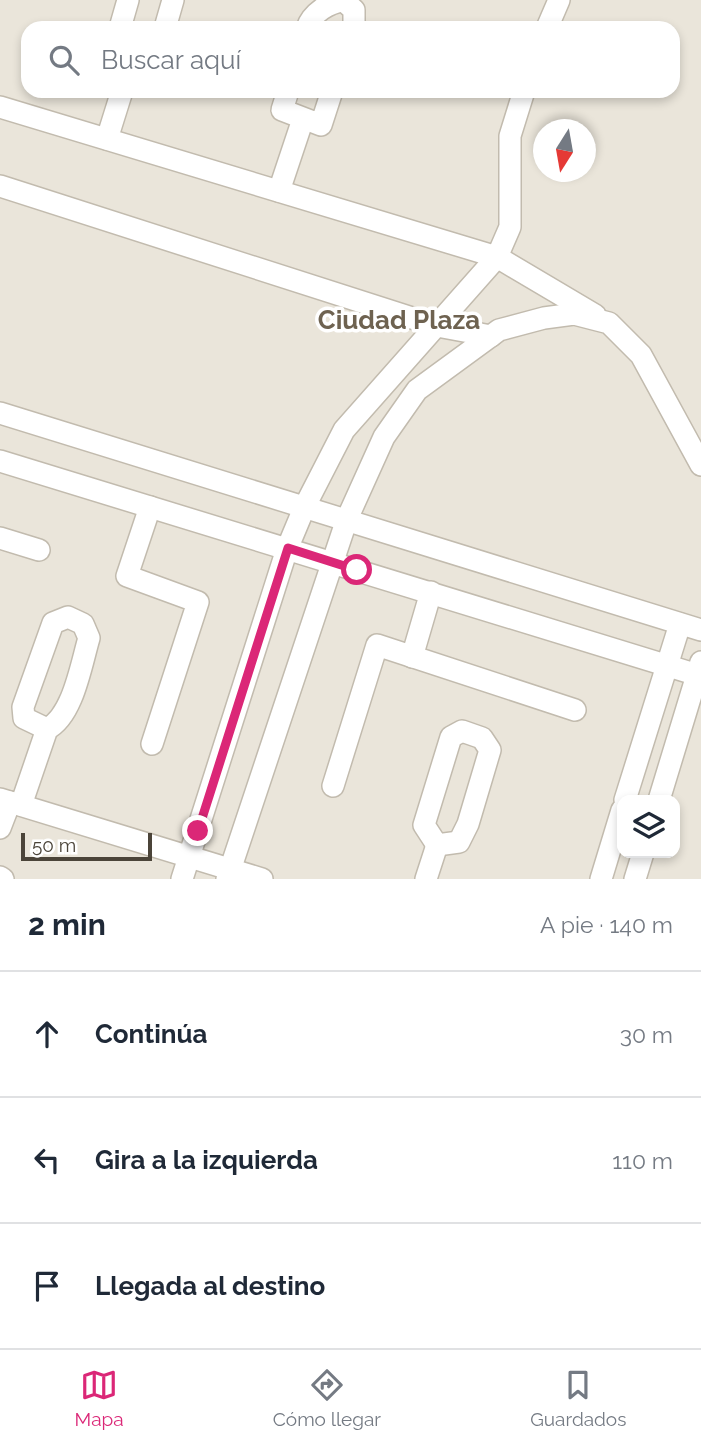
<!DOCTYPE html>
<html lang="es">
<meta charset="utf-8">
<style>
body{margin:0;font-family:Raleway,sans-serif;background:#f6f6f7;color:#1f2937}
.controls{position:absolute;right:21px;bottom:21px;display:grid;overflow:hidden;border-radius:14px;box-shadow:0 4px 10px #0003}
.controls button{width:63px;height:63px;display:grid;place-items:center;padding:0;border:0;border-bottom:2px solid #e0e1e3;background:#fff;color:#1f2937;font:35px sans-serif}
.compass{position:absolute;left:533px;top:119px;width:63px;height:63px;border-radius:50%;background:#fff;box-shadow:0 4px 10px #0003;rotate:191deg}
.scale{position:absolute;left:21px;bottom:18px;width:131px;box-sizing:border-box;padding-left:7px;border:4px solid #4b4439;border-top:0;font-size:19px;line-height:24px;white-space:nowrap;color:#4b4439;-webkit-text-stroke:5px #fff;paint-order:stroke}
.stop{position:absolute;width:21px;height:21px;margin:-16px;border:5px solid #db2777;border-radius:50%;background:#fff}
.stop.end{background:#db2777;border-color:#fff;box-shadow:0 2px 7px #0008}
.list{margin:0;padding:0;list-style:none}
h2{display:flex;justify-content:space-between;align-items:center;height:91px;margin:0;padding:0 28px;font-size:30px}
h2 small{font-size:23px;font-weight:400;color:#747a83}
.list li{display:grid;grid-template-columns:46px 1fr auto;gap:21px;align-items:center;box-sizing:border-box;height:126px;padding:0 28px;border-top:2px solid #e0e1e3}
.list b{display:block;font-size:26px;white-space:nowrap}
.list em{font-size:23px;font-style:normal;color:#747a83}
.icon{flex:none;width:38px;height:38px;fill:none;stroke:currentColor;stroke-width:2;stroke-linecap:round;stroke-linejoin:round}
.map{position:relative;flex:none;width:701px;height:879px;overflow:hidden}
.search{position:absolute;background:#fff;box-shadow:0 4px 10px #0003;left:21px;right:21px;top:21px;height:77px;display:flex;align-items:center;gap:18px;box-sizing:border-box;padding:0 24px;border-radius:21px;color:#747a83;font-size:26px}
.sheet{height:469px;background:#fff}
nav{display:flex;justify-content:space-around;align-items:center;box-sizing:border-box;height:98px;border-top:2px solid #e0e1e3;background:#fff;font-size:19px;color:#747a83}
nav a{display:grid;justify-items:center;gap:4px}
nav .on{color:#db2777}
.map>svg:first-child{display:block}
</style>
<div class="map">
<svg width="701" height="879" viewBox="0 0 701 879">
<rect width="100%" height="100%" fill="#f6f3ec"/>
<path fill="#eae5da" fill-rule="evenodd" d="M0,0h701v879h-701zM28,28h645v63h-645zM544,130h42v42h-42zM622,800h53v53h-53z"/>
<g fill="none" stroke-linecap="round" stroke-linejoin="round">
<defs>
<g id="street">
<path d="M120,28l8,-28"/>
<path d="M165,28l8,-28"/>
<path d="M307,28c5,-15 22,-26 37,-27l10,9v18"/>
<path d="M547,28l12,-28"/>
<path d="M288,91l-6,19 39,15 11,-34"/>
<path d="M0,107l497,150 98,58"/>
<path d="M107,139l15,-48"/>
<path d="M0,186l437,140 54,10"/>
<path d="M279,191l24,-72"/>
<path d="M0,413l701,217"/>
<path d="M0,461l701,215"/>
<path d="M150,507l-23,69 71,26 -46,142"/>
<path d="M0,538l39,12"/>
<path d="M412,657l19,-65"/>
<path d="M462,731l20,7 8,12 -22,74 -9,18 -22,3 -13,-20 27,-88z"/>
<path d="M333,786l44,-141 198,65"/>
<path d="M0,799l262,80"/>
<path d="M625,800l55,-176"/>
<path d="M659,800l42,-138"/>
<path d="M21,805l26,-76c26,-13 34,-64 42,-91l-6,-14 -15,-7 -15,6 -30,84 1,11 23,11"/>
<path d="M0,828l10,-26"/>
<path d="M0,877l3,2"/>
<path d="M182,879l105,-330 18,-43 39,-76 153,-173 13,-30v-91l14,-45"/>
<path d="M227,879l120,-360 37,-82 33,-47 82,-60 45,-12 30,-4 35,9 32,32 60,110"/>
<path d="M426,879l11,-34"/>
<path d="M601,879l21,-69"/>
<path d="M635,879l8,-26"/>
</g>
</defs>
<use href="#street" stroke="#c2bbae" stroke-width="24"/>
<use href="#street" stroke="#fff" stroke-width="21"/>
</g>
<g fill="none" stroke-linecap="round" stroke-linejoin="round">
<path stroke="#db2777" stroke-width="9" d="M198,831l90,-283 69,22"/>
</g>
<g text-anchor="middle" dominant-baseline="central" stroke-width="7" stroke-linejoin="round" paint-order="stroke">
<g font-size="26" font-weight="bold" fill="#6e6250" stroke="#fff">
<text x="399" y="320">Ciudad Plaza</text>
</g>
</g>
</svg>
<div class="controls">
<button><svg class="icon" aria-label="layers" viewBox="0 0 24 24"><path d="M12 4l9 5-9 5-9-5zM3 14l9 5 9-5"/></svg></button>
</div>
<svg class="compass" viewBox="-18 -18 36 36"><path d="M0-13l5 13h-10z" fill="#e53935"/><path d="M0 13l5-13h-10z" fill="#747a83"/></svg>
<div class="scale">50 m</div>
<div class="stop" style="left:357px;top:570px"></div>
<div class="stop end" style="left:198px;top:831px"></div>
<div class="search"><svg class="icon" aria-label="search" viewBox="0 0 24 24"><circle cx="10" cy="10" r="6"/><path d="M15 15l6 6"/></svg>Buscar aquí</div>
</div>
<section class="sheet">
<h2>2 min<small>A pie · 140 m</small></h2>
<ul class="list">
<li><svg class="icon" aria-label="ahead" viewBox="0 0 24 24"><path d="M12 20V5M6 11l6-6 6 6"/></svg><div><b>Continúa</b></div><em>30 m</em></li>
<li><svg class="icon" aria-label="left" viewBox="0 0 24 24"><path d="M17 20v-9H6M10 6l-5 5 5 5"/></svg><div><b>Gira a la izquierda</b></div><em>110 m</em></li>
<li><svg class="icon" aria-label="arrive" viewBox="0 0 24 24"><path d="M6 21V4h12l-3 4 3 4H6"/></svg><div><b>Llegada al destino</b></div></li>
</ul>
</section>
<nav>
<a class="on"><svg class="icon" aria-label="map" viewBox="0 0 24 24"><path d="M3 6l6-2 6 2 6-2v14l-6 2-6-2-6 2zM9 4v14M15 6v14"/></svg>Mapa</a>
<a><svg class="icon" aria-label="directions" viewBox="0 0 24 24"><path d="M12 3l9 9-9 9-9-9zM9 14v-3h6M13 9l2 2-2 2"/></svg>Cómo llegar</a>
<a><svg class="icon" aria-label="saved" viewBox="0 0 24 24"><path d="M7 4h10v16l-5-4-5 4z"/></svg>Guardados</a>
</nav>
